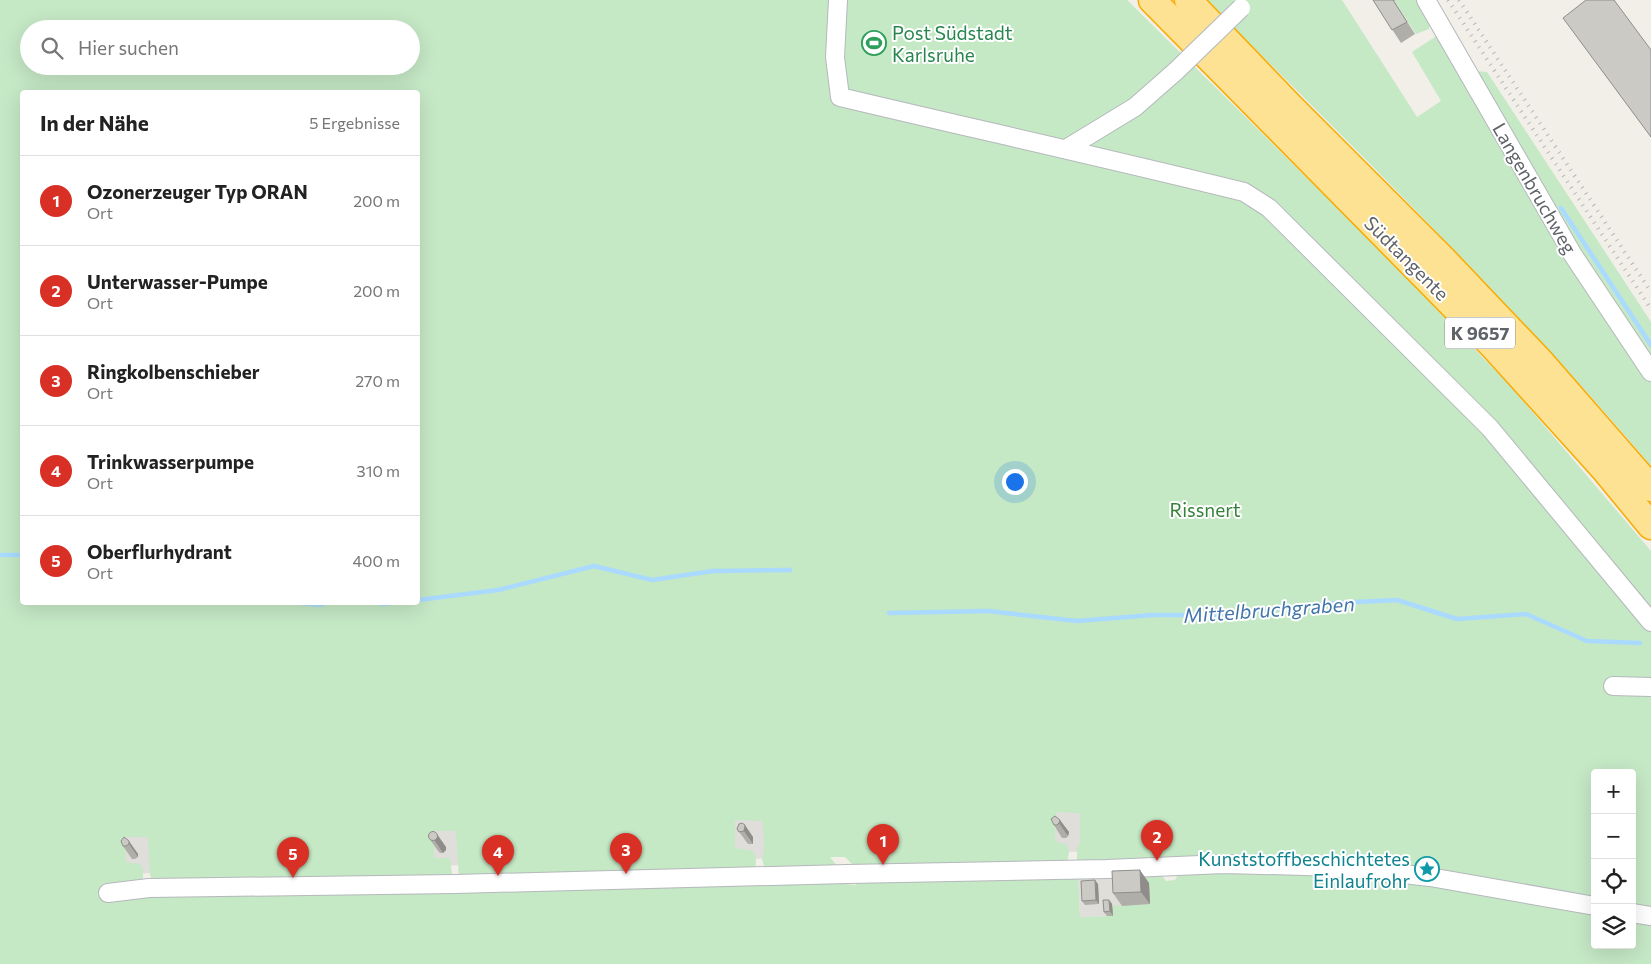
<!DOCTYPE html>
<html lang="de">
<meta charset="utf-8">
<style>
body{margin:0;font-family:Commissioner,sans-serif;background:#f6f6f6;color:#222}
.controls{position:absolute;right:15px;bottom:15px;display:grid;overflow:hidden;border-radius:5px;box-shadow:0 5px 20px #0002}
.controls button{width:45px;height:45px;display:grid;place-items:center;padding:0;border:0;border-bottom:1px solid #e0e0e0;background:#fff;color:#222;font:25px sans-serif}
.you{position:absolute;left:1014px;top:481px;width:18px;height:18px;margin:-12px;border:4px solid #fff;border-radius:50%;background:#1a73e8;box-shadow:0 0 0 8px #1a73e833}
.badge{display:grid;place-items:center;width:32px;height:32px;border-radius:50%;background:#d93025;color:#fff;font-size:16px;font-weight:700}
.pin{position:absolute;translate:-50% -41px;filter:drop-shadow(0 1px 2px #0008)}
.pin::after{content:'';position:absolute;top:26px;width:18px;height:15px;background:inherit;clip-path:polygon(0 0,100% 0,50% 100%)}
.list{margin:0;padding:0;list-style:none}
h2{display:flex;justify-content:space-between;align-items:center;height:65px;margin:0;padding:0 20px;font-size:21px}
h2 small{font-size:16px;font-weight:400;color:#767676}
.list li{display:grid;grid-template-columns:32px 1fr auto;gap:15px;align-items:center;box-sizing:border-box;height:90px;padding:0 20px;border-top:1px solid #e0e0e0}
.list b{display:block;font-size:19px;white-space:nowrap}
.list p{margin:0;font-size:16px;white-space:nowrap;color:#767676}
.list em{font-size:16px;font-style:normal;color:#767676}
.icon{flex:none;width:28px;height:28px;fill:none;stroke:currentColor;stroke-width:2;stroke-linecap:round;stroke-linejoin:round}
.map{position:relative;flex:none;width:1651px;height:964px;overflow:hidden}
.search{position:absolute;background:#fff;box-shadow:0 5px 20px #0002;left:20px;top:20px;width:400px;height:55px;display:flex;align-items:center;gap:12px;box-sizing:border-box;padding:0 18px;border-radius:28px;color:#767676;font-size:19px}
.panel{position:absolute;background:#fff;box-shadow:0 5px 20px #0002;left:20px;top:90px;width:400px;height:515px;border-radius:5px}
.map>svg:first-child{display:block}
</style>
<div class="map">
<svg width="1651" height="964" viewBox="0 0 1651 964">
<rect width="100%" height="100%" fill="#f1efe8"/>
<g fill="#e0deda">
<path d="M1093,795l1,56 -52,2 -2,-57z"/>
<path d="M773,802l2,56 -52,2 -2,-56z"/>
<path d="M467,808l1,57 -52,1 -2,-56z"/>
<path d="M160,816l1,57 -52,1 -2,-56z"/>
<path d="M1159,874l1,41 -80,2 -2,-41z"/>
</g>
<g fill="#c5e8c5" fill-rule="evenodd">
<path d="M0,0h1127l264,261 121,127 139,163v413h-1651zM29,29h382v37h-382zM22,92h396v510h-396zM1595,773h37v172h-37zM1056,812l24,1v29l-3,6v14l4,4 146,-4 116,2 36,2 87,14 119,21 -2,8 -143,-27 -58,-6 -52,-5 -130,-2c-13,1 -18,-1 -25,11l-9,1 -6,-8 -7,-2 -42,2 1,8 3,3 34,-1 1,21 -38,2v10l-32,1 -2,-41 25,-1v-2l-230,5 -19,-1 2,8 -11,-1 -2,-6h-48l-677,15 -10,6 -1,-11 32,-2 4,-4v-13l-3,-5 -14,-2 -1,-25h23l2,36 2,9 5,3 292,-3 3,-8 -2,-16h-16v-27h22l3,49 296,-7 1,-14 -3,-8 -18,-3v-28l28,1 1,29 -2,9 4,14 75,-2 -11,-14h15l9,9 8,4 201,-3 4,-3 2,-12 -2,-7 -11,-4 -1,-3z"/>
<path d="M1206,0h136l75,117 24,-16 -29,-49 29,-19 21,37 25,2 164,250v144c-139,-164 -293,-314 -445,-466z"/>
<path d="M1397,0h22l12,20 -2,9 -13,5 -21,-32z"/>
</g>
<g fill="none" stroke-linecap="round" stroke-linejoin="round">
<g stroke="#aadaff" stroke-width="4.5">
<path d="M1561,208l90,137"/>
<path d="M0,555h22"/>
<path d="M418,600l80,-10 96,-24 58,14 61,-9 77,-1"/>
<path d="M292,602l28,3 6,-3"/>
<path d="M375,602l8,2 14,-2"/>
<path d="M889,613l99,-2 89,10 76,-6h61l122,-12 61,-3 60,19 69,-5 61,27 53,2"/>
</g>
<defs>
<g id="minor">
<path d="M838,0l-3,57 5,40c135,32 270,62 404,95l25,16 221,220 161,194"/>
<path d="M1426,0l147,255 78,117"/>
<path d="M1066,149l69,-42 41,-36"/>
<path d="M1613,686l38,1"/>
<path d="M108,893l41,-5 306,-4 392,-10 260,-5 117,-5 82,2 53,3 71,8 165,29"/>
<path d="M1632,913l19,3"/>
</g>
<g id="highway">
<path d="M1152,0l340,345 112,124 47,57"/>
<path d="M1188,0l103,107 152,152 98,103 110,126"/>
</g>
</defs>
<use href="#minor" stroke="#b5b8bc" stroke-width="20"/>
<use href="#highway" stroke="#f9ab00" stroke-width="29"/>
<use href="#minor" stroke="#fff" stroke-width="18"/>
<use href="#highway" stroke="#fde293" stroke-width="26"/>
<g stroke="#b6b7b8" stroke-width="4" stroke-dasharray="1 6" stroke-linecap="butt">
<path d="M1448,0l203,309"/>
<path d="M1459,0l192,292"/>
</g>
<defs>
<path id="minor-bridge" d="M1176,71l65,-63"/>
</defs>
<use href="#minor-bridge" stroke="#b5b8bc" stroke-width="20" stroke-linecap="butt"/>
<use href="#minor-bridge" stroke="#fff" stroke-width="18"/>
</g>
<g fill="#afaea9">
<path d="M1373,0h24l-3,1 21,33 -14,9z"/>
<path d="M1055,816l14,16 -1,4 -2,2h-4l-8,-13z"/>
<path d="M739,824l14,13v7h-5l-11,-15z"/>
<path d="M429,835l17,12v3l-3,3h-3l-2,-2 -9,-13z"/>
<path d="M124,837l14,17v3l-3,2h-3l-9,-13z"/>
<path d="M1149,883l1,21 -28,2 -9,-13z"/>
<path d="M1098,884l1,20 -14,1 -3,-4z"/>
<path d="M1109,900l3,4 1,12h-6l-3,-4z"/>
</g>
<g fill="#8f8d8a">
<path d="M1060,820l9,12 -1,4 -9,-13z"/>
<path d="M745,825l8,12v7l-9,-13z"/>
<path d="M437,834l9,13v3l-3,3 -8,-12z"/>
<path d="M129,841l9,13v3l-9,-13z"/>
<path d="M1140,870l9,13 1,21 -9,-12z"/>
<path d="M1095,880l3,4 1,20 -3,-4z"/>
<path d="M1109,900l3,4 1,12 -3,-5z"/>
</g>
<g fill="#cccac5" stroke="#8f8d8a">
<path d="M1373,0h20l14,22 -15,8z"/>
<path d="M1586,0h28l37,50v87l-88,-119z"/>
<path d="M1055,816l5,4 -1,3 -2,2h-3l-3,-6z"/>
<path d="M742,823l3,2 -1,6 -5,1 -2,-3 2,-5z"/>
<circle cx="433" cy="836" r="4.5"/>
<path d="M124,837l5,4v3l-3,2h-3l-2,-5z"/>
<path d="M1140,870l1,22 -28,1 -1,-22z"/>
<path d="M1095,880l1,20 -14,1 -1,-20z"/>
<path d="M1103,900h6l1,11 -6,1z"/>
</g>
<defs>
<symbol id="stadium-ring" viewBox="-11 -11 22 22"><circle r="9.5" fill="#fff" stroke="#2e9e5b" stroke-width="1.5"/><path d="M0-5a6.5 5 0 1 0 0 10a6.5 5 0 1 0 0-10ZM-3.5-1.8h7v3.6h-7Z" fill="#2e9e5b"/></symbol>
<symbol id="sight-ring" viewBox="-11 -11 22 22"><circle r="9.5" fill="#fff" stroke="#0f9aa8" stroke-width="1.5"/><path d="M0-6L1.8-2.2L6-1.7L2.9 1.2L3.7 5.4L0 3.3L-3.7 5.4L-2.9 1.2L-6-1.7L-1.8-2.2Z" fill="#0f9aa8"/></symbol>
</defs>
<g fill-rule="evenodd">
<use href="#stadium-ring" x="860" y="29" width="28" height="28"/>
<use href="#sight-ring" x="1413" y="855" width="28" height="28"/>
</g>
<g text-anchor="middle" dominant-baseline="central" stroke-width="4" stroke-linejoin="round" paint-order="stroke">
<rect fill="#fff" stroke="#8f9295" stroke-width="1" x="1445" y="317.5" width="70" height="31" rx="4"/>
<g font-size="18" font-weight="bold" fill="#5f6368">
<text x="1480" y="333">K 9657</text>
</g>
<g font-size="19" fill="#27864d" stroke="#fff" text-anchor="start">
<text x="892" y="32">Post Südstadt<tspan x="892" dy="22">Karlsruhe</tspan></text>
</g>
<g font-size="19" fill="#5f6368" stroke="#fff">
<text transform="translate(1535 188) rotate(60)">Langenbruchweg</text>
<text transform="translate(1407 258) rotate(45)">Südtangente</text>
</g>
<g font-size="19" fill="#348238" stroke="#fff">
<text x="1205" y="509">Rissnert</text>
</g>
<g font-size="19" fill="#0d838f" stroke="#fff" text-anchor="end">
<text x="1410" y="858">Kunststoffbeschichtetes<tspan x="1410" dy="22">Einlaufrohr</tspan></text>
</g>
<g font-size="20" font-style="italic" fill="#4174aa" stroke="#fff">
<text transform="translate(1269 609) rotate(-4)">Mittelbruchgraben</text>
</g>
</g>
</svg>
<div class="controls">
<button>+</button>
<button>−</button>
<button><svg class="icon" aria-label="locate" viewBox="0 0 24 24"><circle cx="12" cy="12" r="6"/><path d="M12 2v4M12 18v4M2 12h4M18 12h4"/></svg></button>
<button><svg class="icon" aria-label="layers" viewBox="0 0 24 24"><path d="M12 4l9 5-9 5-9-5zM3 14l9 5 9-5"/></svg></button>
</div>
<div class="you"></div>
<div class="pin badge" style="left:883px;top:865px">1</div>
<div class="pin badge" style="left:1157px;top:861px">2</div>
<div class="pin badge" style="left:626px;top:874px">3</div>
<div class="pin badge" style="left:498px;top:876px">4</div>
<div class="pin badge" style="left:293px;top:878px">5</div>
<div class="search"><svg class="icon" aria-label="search" viewBox="0 0 24 24"><circle cx="10" cy="10" r="6"/><path d="M15 15l6 6"/></svg>Hier suchen</div>
<section class="panel">
<h2>In der Nähe<small>5 Ergebnisse</small></h2>
<ul class="list">
<li><span class="badge">1</span><div><b>Ozonerzeuger Typ ORAN</b><p>Ort</p></div><em>200 m</em></li>
<li><span class="badge">2</span><div><b>Unterwasser-Pumpe</b><p>Ort</p></div><em>200 m</em></li>
<li><span class="badge">3</span><div><b>Ringkolbenschieber</b><p>Ort</p></div><em>270 m</em></li>
<li><span class="badge">4</span><div><b>Trinkwasserpumpe</b><p>Ort</p></div><em>310 m</em></li>
<li><span class="badge">5</span><div><b>Oberflurhydrant</b><p>Ort</p></div><em>400 m</em></li>
</ul>
</section>
</div>
